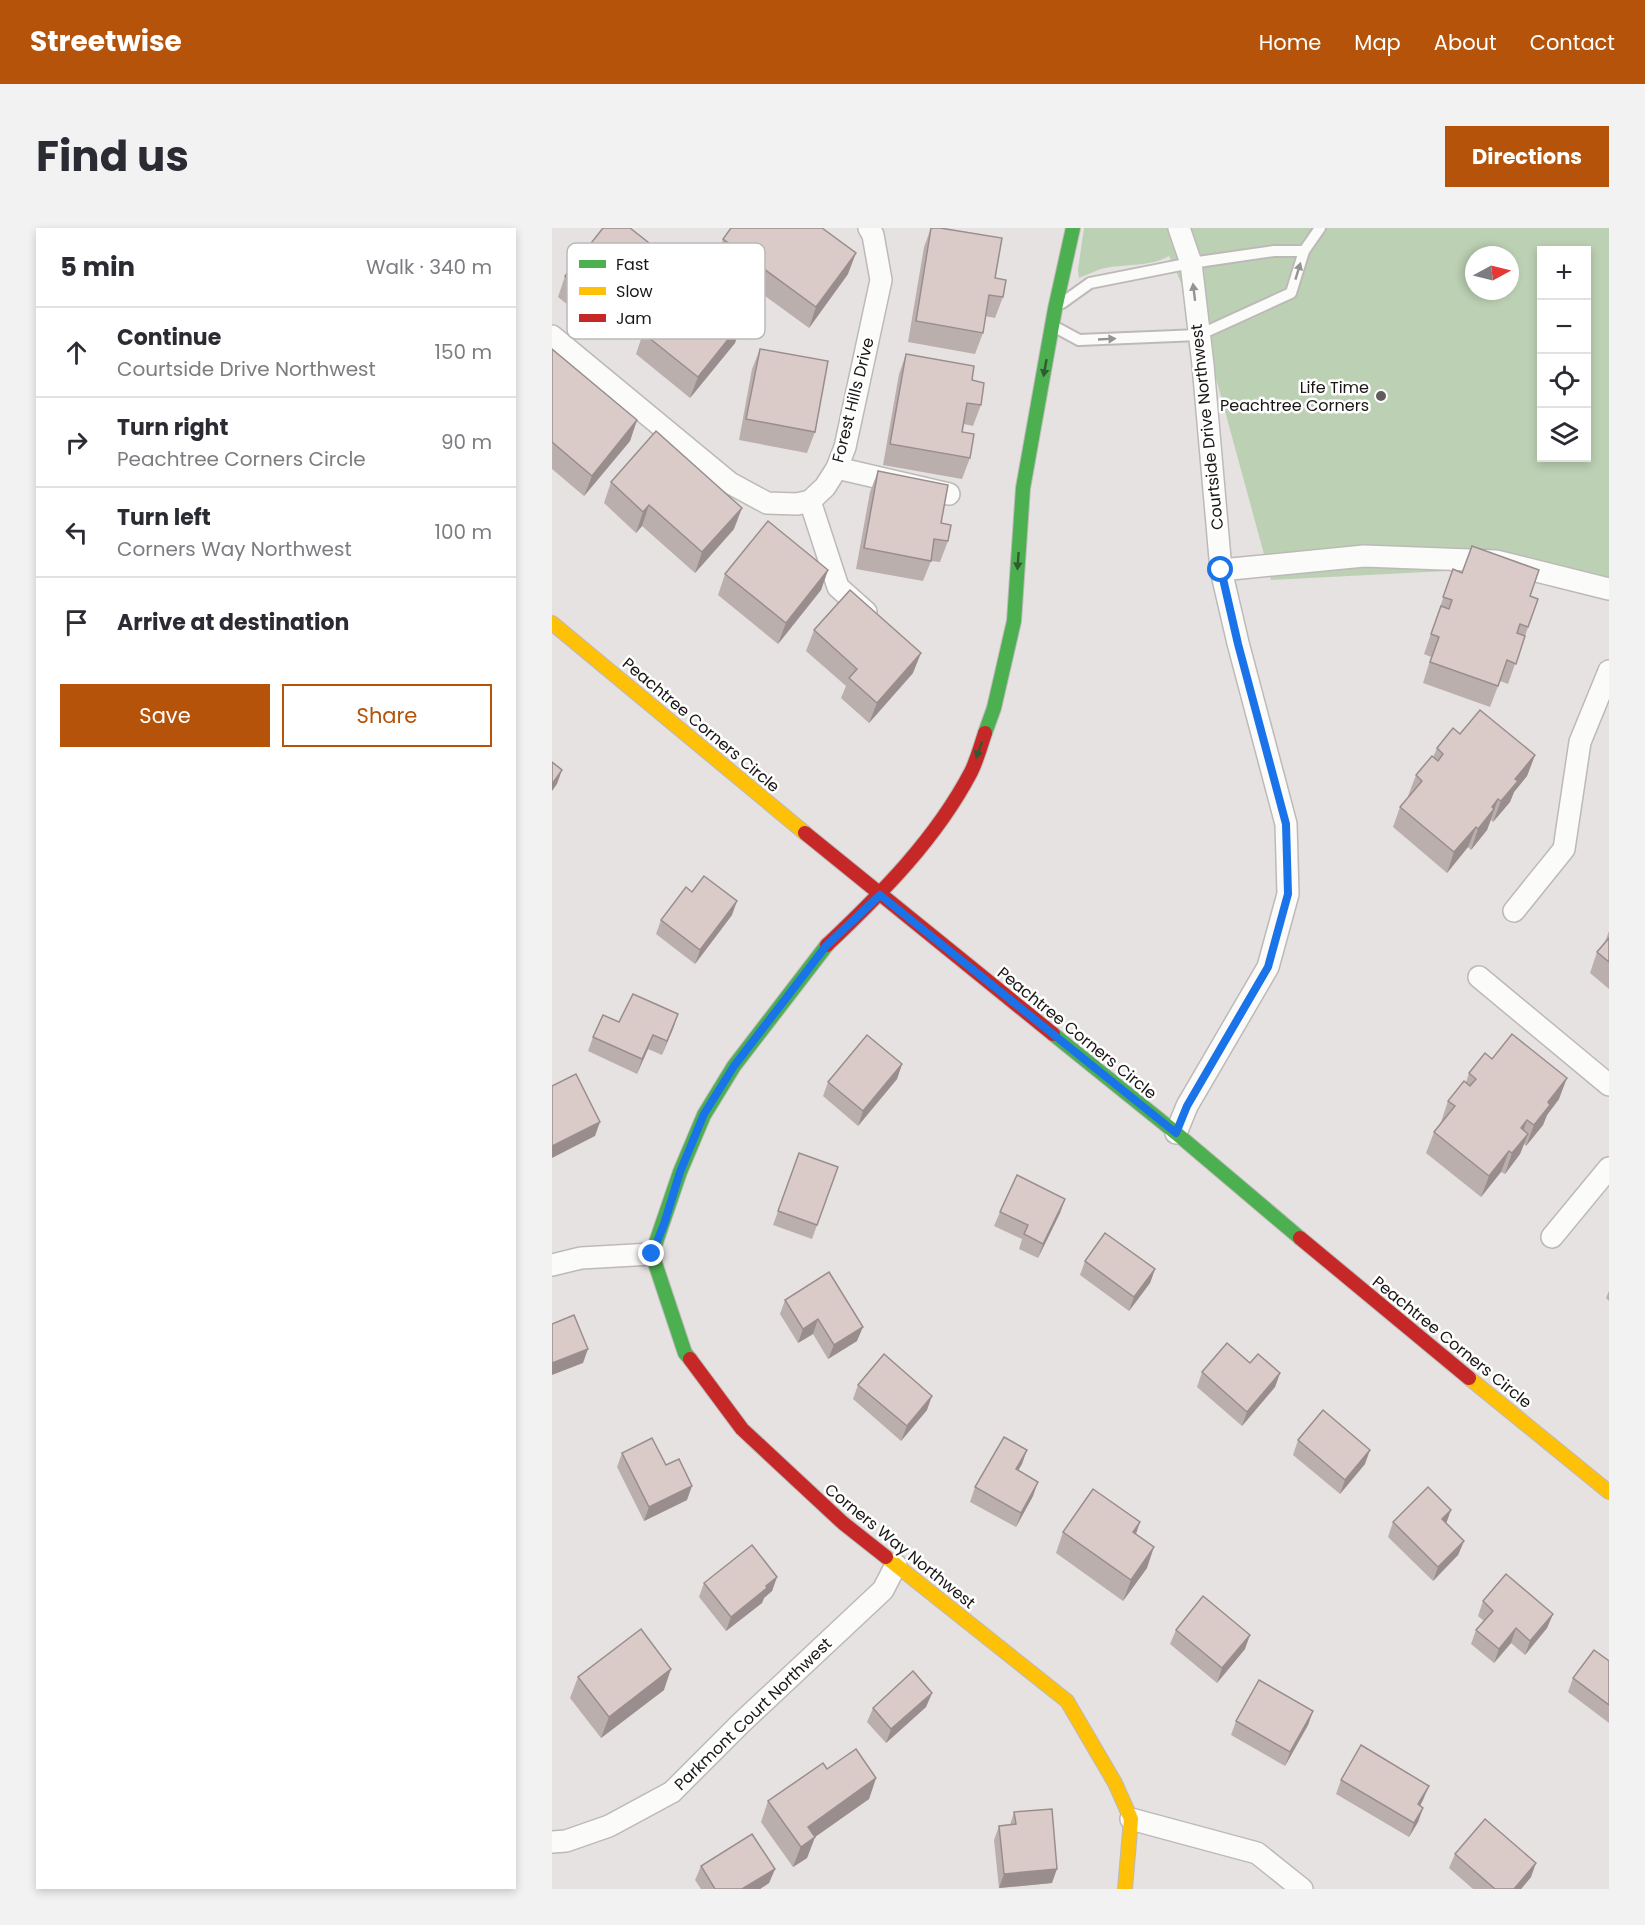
<!DOCTYPE html>
<meta charset="utf-8">
<style>
body{margin:0;font-family:Poppins,sans-serif;background:#f2f2f3;color:#2b2b33}
.controls{position:absolute;right:18px;top:18px;display:grid;overflow:hidden;border-radius:0px;box-shadow:0 3px 9px #0003}
.controls button{width:54px;height:54px;display:grid;place-items:center;padding:0;border:0;border-bottom:2px solid #e1e1e2;background:#fff;color:#2b2b33;font:30px sans-serif}
.compass{position:absolute;left:913px;top:18px;width:54px;height:54px;border-radius:50%;background:#fff;box-shadow:0 3px 9px #0003;rotate:83deg}
.stop{position:absolute;width:18px;height:18px;margin:-14px;border:4px solid #1a73e8;border-radius:50%;background:#fff}
.stop.end{background:#1a73e8;border-color:#fff;box-shadow:0 2px 6px #0008}
.list{margin:0;padding:0;list-style:none}
h2{display:flex;justify-content:space-between;align-items:center;height:78px;margin:0;padding:0 24px;font-size:26px}
h2 small{font-size:20px;font-weight:400;color:#7c7c81}
.list li{display:grid;grid-template-columns:39px 1fr auto;gap:18px;align-items:center;box-sizing:border-box;height:90px;padding:0 24px;border-top:2px solid #e1e1e2}
.list b{display:block;font-size:22px;white-space:nowrap}
.list p{margin:0;font-size:20px;white-space:nowrap;color:#7c7c81}
.list em{font-size:20px;font-style:normal;color:#7c7c81}
.actions{display:flex;gap:12px;padding:18px 24px}
.actions a{flex:1;padding:14px 0;border:2px solid #b45309;border-radius:0px;text-align:center;font-size:21px;color:#b45309}
.actions .main{background:#b45309;color:#fff}
.icon{flex:none;width:33px;height:33px;fill:none;stroke:currentColor;stroke-width:2;stroke-linecap:round;stroke-linejoin:round}
.map{position:relative;flex:none;width:1057px;height:1661px;overflow:hidden;border-radius:0px}
header{display:flex;align-items:center;gap:36px;box-sizing:border-box;height:84px;padding:0 30px;background:#b45309;color:#fff}
header strong{font-size:28px}
nav{display:flex;gap:33px;margin-inline-start:auto;font-size:21px}
.intro{display:flex;align-items:center;justify-content:space-between;box-sizing:border-box;height:144px;padding:0 36px}
h1{margin:0;font-size:42px}
.button{padding:15px 27px;border-radius:0px;background:#b45309;color:#fff;font-size:21px;font-weight:700}
main{display:flex;gap:36px;padding:0 36px}
aside{flex:1;background:#fff;border-radius:0px;box-shadow:0 3px 9px #0003}
.map>svg:first-child{display:block}
</style>
<header>
<strong>Streetwise</strong>
<nav><a>Home</a><a>Map</a><a>About</a><a>Contact</a></nav>
</header>
<div class="intro"><h1>Find us</h1><a class="button">Directions</a></div>
<main>
<aside>
<h2>5 min<small>Walk · 340 m</small></h2>
<ul class="list">
<li><svg class="icon" aria-label="ahead" viewBox="0 0 24 24"><path d="M12 20V5M6 11l6-6 6 6"/></svg><div><b>Continue</b><p>Courtside Drive Northwest</p></div><em>150 m</em></li>
<li><svg class="icon" aria-label="right" viewBox="0 0 24 24"><path d="M7 20v-9h11M14 6l5 5-5 5"/></svg><div><b>Turn right</b><p>Peachtree Corners Circle</p></div><em>90 m</em></li>
<li><svg class="icon" aria-label="left" viewBox="0 0 24 24"><path d="M17 20v-9H6M10 6l-5 5 5 5"/></svg><div><b>Turn left</b><p>Corners Way Northwest</p></div><em>100 m</em></li>
<li><svg class="icon" aria-label="arrive" viewBox="0 0 24 24"><path d="M6 21V4h12l-3 4 3 4H6"/></svg><div><b>Arrive at destination</b></div></li>
</ul>
<div class="actions"><a class="main">Save</a><a>Share</a></div>
</aside>
<div class="map">
<svg width="1057" height="1661" viewBox="0 0 1057 1661">
<rect width="100%" height="100%" fill="#e6e2e1"/>
<path fill="#bcd0b3" fill-rule="evenodd" d="M532,0h525v363l-85,-24 -253,13 -67,-246 -35,-78c-21,12 -45,7 -68,13 -8,3 -15,6 -22,9l-1,-8zM990,22h44v208h-44zM922,27h36v36h-36z"/>
<g fill="none" stroke-linecap="round" stroke-linejoin="round">
<defs>
<g id="lane">
<path d="M510,75l28,-20 101,-20 83,-12h30"/>
<path d="M503,99l24,13 120,-5 92,-42 13,-42 16,-23"/>
</g>
<g id="street">
<path d="M0,108l178,147 37,20 30,1 13,-3 15,-14 12,-19 8,-21 36,-167 -8,-45 -4,-7"/>
<path d="M285,240l112,26"/>
<path d="M258,273l28,86 28,25"/>
<path d="M669,342l143,-14 132,5 113,28"/>
<path d="M962,683l50,-62 16,-107 29,-71"/>
<path d="M927,749l130,108"/>
<path d="M624,905l11,-27 81,-139 20,-73 -2,-70 -48,-181 -17,-73 -18,-205 -12,-102 -12,-35"/>
<path d="M1000,1009l57,-69"/>
<path d="M0,1037l29,-7 71,-4"/>
<path d="M579,1591l126,34 45,36"/>
<path d="M0,1614l14,-1 43,-15 63,-34 69,-69 142,-133 13,-25"/>
</g>
<g id="fast">
<path d="M433,505l9,-25 20,-87 9,-133 32,-179 18,-81"/>
<path d="M501,806l123,99 124,105"/>
<path d="M138,1131l-5,-6 -33,-99 28,-82 24,-57 30,-49 93,-121"/>
</g>
<g id="slow">
<path d="M0,395l253,210"/>
<path d="M917,1150l140,114"/>
<path d="M334,1329l181,144 48,82 16,36 -6,70"/>
</g>
<g id="jam">
<path d="M253,605l248,201"/>
<path d="M275,717c54,-51 109,-106 144,-173 6,-12 10,-27 14,-39"/>
<path d="M748,1010l169,140"/>
<path d="M138,1131l52,70 101,94 43,34"/>
</g>
</defs>
<use href="#lane" stroke="#bdb9b8" stroke-width="14"/>
<use href="#street" stroke="#bdb9b8" stroke-width="24"/>
<use href="#fast" stroke="#bdb9b8" stroke-width="16"/>
<use href="#slow" stroke="#bdb9b8" stroke-width="16"/>
<use href="#jam" stroke="#bdb9b8" stroke-width="16"/>
<use href="#lane" stroke="#fbfbfa" stroke-width="10"/>
<use href="#street" stroke="#fbfbfa" stroke-width="21"/>
<use href="#fast" stroke="#4caf50" stroke-width="14"/>
<use href="#slow" stroke="#ffc107" stroke-width="14"/>
<use href="#jam" stroke="#c62828" stroke-width="14"/>
</g>
<g fill="#bbafad">
<path d="M379,0l64,50 8,19 -8,21 -10,-2 -2,17 -8,21 -67,-12 16,-95z"/>
<path d="M171,11l125,35 -39,54 -93,-68z"/>
<path d="M103,47l-48,61 -49,-39 7,-21z"/>
<path d="M190,94l-7,21 -45,55 -54,-44 7,-21z"/>
<path d="M0,121l85,71 -7,21 -46,55 -32,-27z"/>
<path d="M208,121l55,83 -8,21 -68,-13 13,-71z"/>
<path d="M354,126l66,26 9,25 -8,21 -9,-2 -2,8 8,26 -8,21 -79,-14 16,-91z"/>
<path d="M326,243l63,52 7,18 -8,21 -9,-1 -8,20 -67,-12 14,-77z"/>
<path d="M59,254l123,47 -39,44 -53,-47 -6,7 -32,-30z"/>
<path d="M901,341l85,30 -30,85 -8,-3 -10,26 -67,-24 8,-26 -7,-3z"/>
<path d="M276,342l-7,20 -43,54 -60,-49 7,-21z"/>
<path d="M262,402l99,43 -44,50 -28,-25 5,-12 -40,-35z"/>
<path d="M908,506l75,21 -8,21 -13,16 -4,10 -17,20 -2,-2 -4,10 -16,20 -3,-3 -21,26 -54,-46 7,-20 9,-10 -1,-1 8,-21 17,-18 4,-9z"/>
<path d="M140,664l40,23 -37,49 -39,-30 5,-14z"/>
<path d="M1057,703v58l-19,-16 7,-21 8,-10z"/>
<path d="M126,786l-16,41 -14,-6 -11,25 -49,-23 5,-14 26,-15z"/>
<path d="M940,831l67,40 -12,16 -4,10 -17,21 -2,-2 -4,10 -15,20 -4,-2 -20,25 -55,-44 8,-21 7,-10 7,-21 18,-19 3,-9z"/>
<path d="M350,836l-5,15 -39,47 -35,-30 5,-14z"/>
<path d="M247,925l39,14 -26,72 -39,-14z"/>
<path d="M513,971l-5,14 -22,45 -19,-9 3,-10 -28,-13 6,-14z"/>
<path d="M533,1033l70,8 -5,14 -21,28 -49,-36z"/>
<path d="M1057,1063v10l-3,-3z"/>
<path d="M233,1072l72,41 -29,18 -15,-25 -15,9 -18,-29z"/>
<path d="M698,1135l30,10 -5,14 -33,39 -45,-39 5,-15z"/>
<path d="M306,1157l69,25 -26,31 -48,-42z"/>
<path d="M746,1212l67,24 -25,30 -47,-39z"/>
<path d="M70,1225l44,12 21,35 -43,21 -27,-54z"/>
<path d="M470,1236l-4,7 15,25 -17,31 -46,-25 5,-15z"/>
<path d="M841,1294l71,19 -6,14 -25,26 -45,-44z"/>
<path d="M511,1304l73,2 11,34 -24,33 -67,-48z"/>
<path d="M225,1349l-5,14 -8,7 -2,5 -36,28 -27,-34 5,-14z"/>
<path d="M931,1373l70,13 -6,14 -22,27 -14,-12 -17,20 -23,-19 5,-14 8,-9 -6,-5z"/>
<path d="M624,1402l69,19 -28,34 -47,-39z"/>
<path d="M1057,1433v62l-41,-31 5,-14z"/>
<path d="M26,1449l86,13 -63,48 -31,-40z"/>
<path d="M380,1465l-6,14 -40,36 -19,-21 6,-14z"/>
<path d="M761,1483l-5,14 -23,41 -54,-31 5,-14z"/>
<path d="M275,1541l49,9 -7,21 -54,38 -8,21 -14,9 -32,-45 7,-21z"/>
<path d="M789,1552l82,20 -3,6 3,2 -5,14 -9,15 -73,-43z"/>
<path d="M462,1584l38,71 -53,5 -5,-48 5,-14 11,-1z"/>
<path d="M903,1626l76,23 -10,12h-48l-24,-21z"/>
<path d="M149,1638l74,3 -6,14 -9,6h-59l-6,-9z"/>
</g>
<g fill="#998e8d">
<path d="M304,25l-8,21 -39,54 7,-21z"/>
<path d="M111,26l-8,21 -48,61 8,-21z"/>
<path d="M190,94l-7,21 -45,55 8,-21z"/>
<path d="M85,192l-7,21 -46,55 8,-20z"/>
<path d="M97,277l-7,21 -6,7 7,-21z"/>
<path d="M190,280l-8,21 -39,44 7,-21z"/>
<path d="M276,342l-7,20 -43,54 8,-21z"/>
<path d="M369,425l-8,20 -44,50 8,-20z"/>
<path d="M983,527l-8,21 -13,16 -4,10 -17,20 8,-21 14,-22z"/>
<path d="M10,542l-5,14 -5,7v-7z"/>
<path d="M946,571l-11,31 -16,20 7,-21 14,-22z"/>
<path d="M924,599l-8,20 -21,26 7,-21z"/>
<path d="M185,673l-5,14 -37,49 5,-14z"/>
<path d="M126,786l-5,15 -11,26 5,-14z"/>
<path d="M101,807l-5,14 -11,25 5,-15z"/>
<path d="M350,836l-5,15 -39,47 5,-15z"/>
<path d="M1015,850l-8,21 -12,16 -4,10 -17,21 8,-21 14,-23z"/>
<path d="M975,892l-7,21 1,-13z"/>
<path d="M48,894l-5,14 -43,22v-12z"/>
<path d="M976,906l-8,20 -15,20 7,-21z"/>
<path d="M957,923l-8,21 -20,25 8,-21z"/>
<path d="M513,971l-5,14 -22,45 5,-14z"/>
<path d="M603,1041l-5,14 -21,28 5,-14z"/>
<path d="M266,1091l-5,15 -15,9 5,-14z"/>
<path d="M311,1099l-6,14 -29,18 6,-14z"/>
<path d="M36,1121l-5,14 -31,12v-12z"/>
<path d="M728,1145l-5,14 -33,39 5,-14z"/>
<path d="M380,1168l-5,14 -26,31 6,-15z"/>
<path d="M475,1222l-5,14 -12,20 6,-15z"/>
<path d="M818,1222l-5,14 -25,30 5,-14z"/>
<path d="M486,1254l-5,14 -17,31 5,-14z"/>
<path d="M140,1258l-5,14 -43,21 5,-14z"/>
<path d="M899,1282l-5,14 -4,-5z"/>
<path d="M588,1294l-7,21v-11z"/>
<path d="M912,1313l-6,14 -25,26 5,-14z"/>
<path d="M602,1319l-7,21 -24,33 8,-21z"/>
<path d="M225,1349l-5,14 -8,7 -2,5 -36,28 5,-14z"/>
<path d="M1001,1386l-6,14 -22,27 5,-14z"/>
<path d="M964,1400l-5,15 -17,20 5,-14z"/>
<path d="M698,1407l-5,14 -28,34 5,-15z"/>
<path d="M119,1441l-7,21 -63,48 8,-21z"/>
<path d="M380,1465l-6,14 -40,36 5,-14z"/>
<path d="M761,1483l-5,14 -23,41 5,-14z"/>
<path d="M324,1550l-7,21 -54,38 -8,21 -14,9 15,-40z"/>
<path d="M877,1558l-6,14 -11,19 6,-15z"/>
<path d="M871,1580l-5,14 -9,15 5,-14z"/>
<path d="M984,1635l-5,14 -10,12h-7z"/>
<path d="M223,1641l-6,14 -9,6h-18z"/>
<path d="M505,1641l-5,14 -53,5 5,-14z"/>
</g>
<g fill="#dacbc9" stroke="#998e8d" stroke-width="1.5">
<path d="M51,0h27l33,26 -48,61 -50,-39z"/>
<path d="M179,0h91l34,25 -40,54 -93,-68z"/>
<path d="M379,0h9l62,10 -7,40 11,2 -3,17 -14,-2 -6,38 -67,-12z"/>
<path d="M140,45l41,34 -4,5 13,10 -44,55 -55,-44z"/>
<path d="M0,121l85,71 -45,56 -40,-34z"/>
<path d="M208,121l68,12 -13,71 -69,-13z"/>
<path d="M354,126l68,12 -2,14 12,3 -3,22 -14,-2 -5,29 12,2 -4,24 -80,-14z"/>
<path d="M104,203l86,77 -40,44 -53,-47 -6,7 -32,-30z"/>
<path d="M326,243l70,14 -7,38 10,2 -3,16 -14,-2 -3,22 -67,-13z"/>
<path d="M216,293l60,49 -42,53 -61,-49z"/>
<path d="M920,318l67,24 -9,26 8,3 -10,28 -8,-3 -3,9 8,3 -9,28 -9,-4 -9,26 -68,-24 9,-25 -8,-3 10,-28 8,3 3,-9 -9,-3 10,-28 9,4z"/>
<path d="M298,362l71,63 -44,50 -28,-25 8,-9 -43,-39z"/>
<path d="M928,482l55,45 -20,24 3,2 -17,20 -3,-2 -6,8 2,2 -16,20 -2,-2 -22,25 -54,-45 22,-26 -6,-6 16,-19 6,5 5,-7 -6,-6 16,-20 7,6z"/>
<path d="M0,534l10,8 -10,14z"/>
<path d="M152,648l33,25 -37,49 -39,-30 25,-33 6,5z"/>
<path d="M1057,710v24l-12,-10z"/>
<path d="M81,766l45,20 -11,27 -14,-6 -11,24 -49,-22 10,-22 16,7z"/>
<path d="M960,806l55,44 -19,24 2,3 -16,20 -7,-5 -6,8 7,6 -16,19 -3,-2 -20,25 -55,-44 21,-26 -7,-5 16,-20 6,5 6,-7 -7,-6 16,-20 7,6z"/>
<path d="M315,807l35,29 -39,47 -35,-29z"/>
<path d="M24,846l24,48 -48,24v-60z"/>
<path d="M247,925l39,14 -21,58 -39,-14z"/>
<path d="M465,947l48,24 -22,45 -19,-10 4,-9 -28,-13z"/>
<path d="M553,1005l50,36 -21,28 -49,-36z"/>
<path d="M277,1044l34,55 -29,18 -16,-26 -15,10 -18,-29z"/>
<path d="M22,1087l14,34 -36,14v-39z"/>
<path d="M675,1115l23,20 8,-9 22,19 -33,39 -45,-40z"/>
<path d="M332,1126l48,42 -25,30 -49,-41z"/>
<path d="M771,1182l47,40 -25,30 -47,-40z"/>
<path d="M452,1209l23,13 -11,19 22,13 -17,31 -46,-26z"/>
<path d="M100,1210l14,27 13,-6 13,27 -43,21 -27,-54z"/>
<path d="M876,1259l23,23 -9,9 22,22 -26,26 -45,-45z"/>
<path d="M541,1261l47,33 -7,10 21,15 -23,33 -68,-48z"/>
<path d="M200,1317l25,32 -11,9 1,2 -36,29 -27,-34z"/>
<path d="M954,1346l47,40 -23,27 -14,-13 -17,21 -23,-19 17,-19 -10,-10z"/>
<path d="M651,1368l47,39 -28,33 -46,-38z"/>
<path d="M89,1401l30,40 -62,48 -31,-40z"/>
<path d="M1042,1422l15,11v44l-36,-27z"/>
<path d="M361,1443l19,22 -41,36 -18,-21z"/>
<path d="M707,1452l54,31 -23,41 -54,-31z"/>
<path d="M809,1517l68,41 -11,18 5,4 -9,15 -73,-43z"/>
<path d="M304,1521l20,29 -68,49 7,10 -14,10 -33,-46 55,-38 4,6z"/>
<path d="M500,1581l5,60 -53,5 -5,-48 17,-2 -2,-12z"/>
<path d="M933,1591l51,44 -22,26h-19l-40,-35z"/>
<path d="M200,1606l23,35 -33,20h-27l-14,-23z"/>
</g>
<defs><path id="oneway-solid" d="M-6-.8H1V-3.2L6.5 0L1 3.2V.8H-6Z" transform="scale(1.5)"/></defs>
<g fill="#959493">
<use href="#oneway-solid" transform="translate(746 43) rotate(-73)"/>
<use href="#oneway-solid" transform="translate(642 64) rotate(-97)"/>
<use href="#oneway-solid" transform="translate(555 111) rotate(-3)"/>
</g>
<g fill="#305b30">
<use href="#oneway-solid" transform="translate(493 140) rotate(100)"/>
<use href="#oneway-solid" transform="translate(466 333) rotate(94)"/>
<use href="#oneway-solid" transform="translate(427 522) rotate(110)"/>
</g>
<g fill="none" stroke-linecap="round" stroke-linejoin="round">
<path stroke="#1a73e8" stroke-width="8" d="M100,1026l12,-30 16,-52 24,-58 30,-48 92,-120 54,-51 296,238 11,-27 81,-139 20,-73 -2,-70 -48,-180 -17,-74"/>
</g>
<circle fill="#615d5c" stroke="#fff" stroke-width="2" cx="829" cy="168" r="6"/>
<g text-anchor="middle" dominant-baseline="central" stroke-width="5" stroke-linejoin="round" paint-order="stroke">
<g font-size="16" fill="#191615" stroke="#fff" text-anchor="end">
<text x="817" y="159">Life Time<tspan x="817" dy="18">Peachtree Corners</tspan></text>
</g>
<g font-size="16" fill="#191615" stroke="#fff">
<text transform="translate(301 172) rotate(-76)">Forest Hills Drive</text>
<text transform="translate(655 199) rotate(-96)">Courtside Drive Northwest</text>
<text transform="translate(149 497) rotate(40)">Peachtree Corners Circle</text>
<text transform="translate(525 805) rotate(39)">Peachtree Corners Circle</text>
<text transform="translate(900 1114) rotate(39)">Peachtree Corners Circle</text>
<text transform="translate(348 1318) rotate(39)">Corners Way Northwest</text>
<text transform="translate(201 1486) rotate(-44)">Parkmont Court Northwest</text>
</g>
</g>
<rect x="15" y="15" width="198" height="96" rx="9" fill="#fff" stroke="#bab9b9" stroke-width="1.5"/>
<rect x="27" y="32" width="27" height="8" fill="#4caf50"/>
<rect x="27" y="59" width="27" height="8" fill="#ffc107"/>
<rect x="27" y="86" width="27" height="8" fill="#c62828"/>
<g font-size="16" fill="#191615">
<text x="64" y="42">Fast</text>
<text x="64" y="69">Slow</text>
<text x="64" y="96">Jam</text>
</g>
</svg>
<div class="controls">
<button>+</button>
<button>−</button>
<button><svg class="icon" aria-label="locate" viewBox="0 0 24 24"><circle cx="12" cy="12" r="6"/><path d="M12 2v4M12 18v4M2 12h4M18 12h4"/></svg></button>
<button><svg class="icon" aria-label="layers" viewBox="0 0 24 24"><path d="M12 4l9 5-9 5-9-5zM3 14l9 5 9-5"/></svg></button>
</div>
<svg class="compass" viewBox="-18 -18 36 36"><path d="M0-13l5 13h-10z" fill="#e53935"/><path d="M0 13l5-13h-10z" fill="#7c7c81"/></svg>
<div class="stop" style="left:669px;top:342px"></div>
<div class="stop end" style="left:100px;top:1026px"></div>
</div>
</main>
